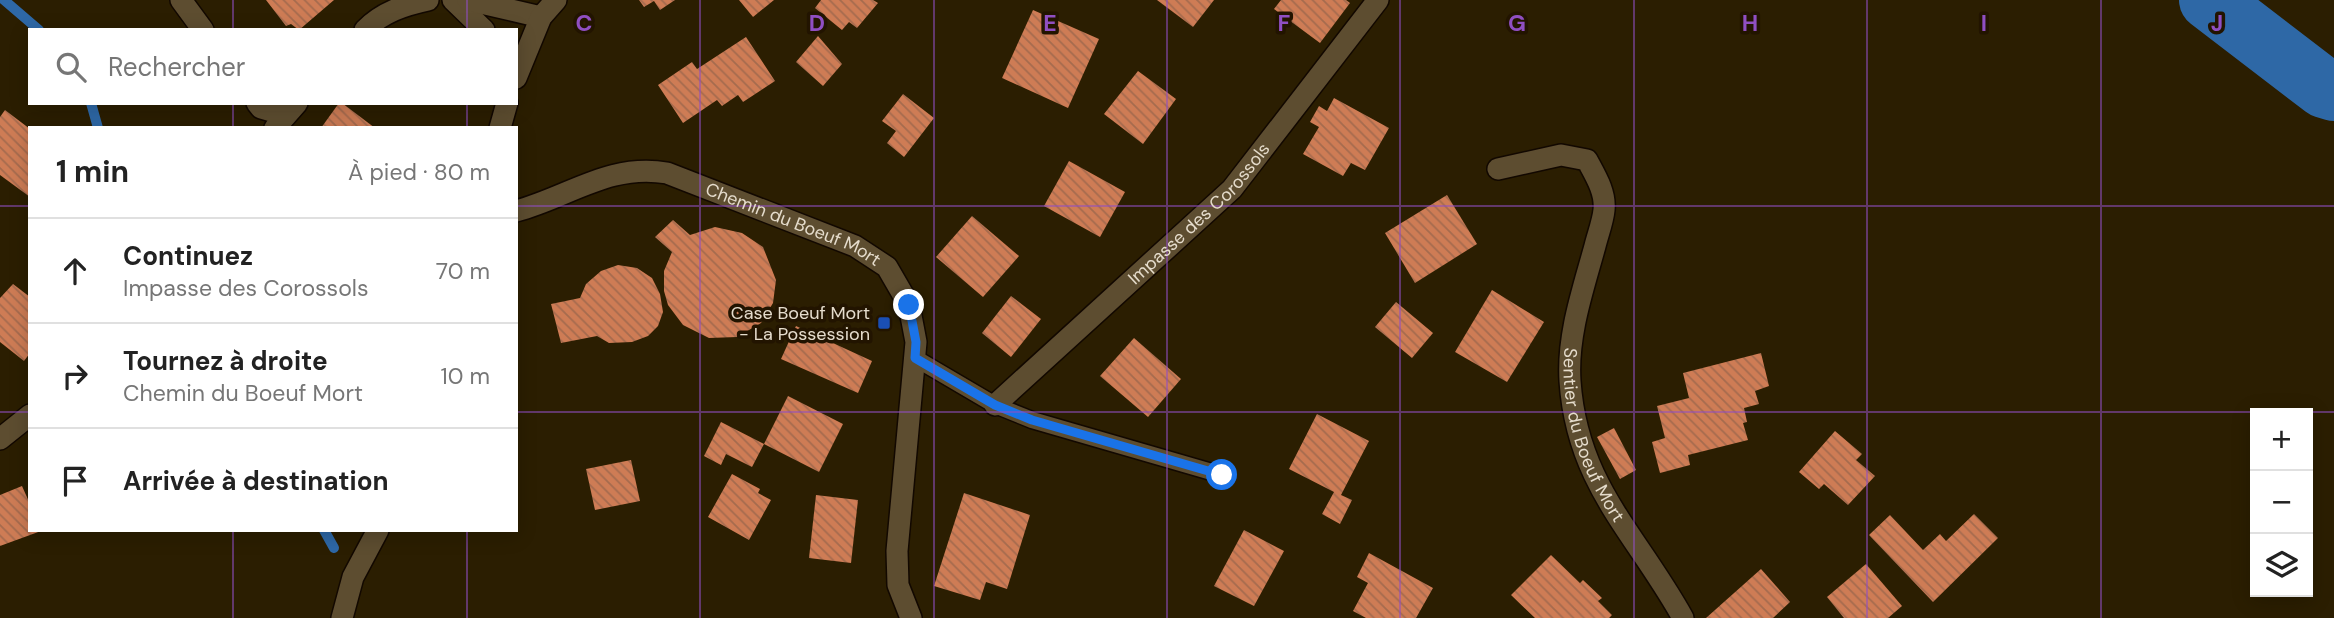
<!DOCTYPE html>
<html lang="fr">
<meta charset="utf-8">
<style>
body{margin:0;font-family:"DM Sans",sans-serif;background:#f2f2f2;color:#222}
.controls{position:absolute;right:21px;bottom:21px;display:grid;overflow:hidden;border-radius:0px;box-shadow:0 4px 18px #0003}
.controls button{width:63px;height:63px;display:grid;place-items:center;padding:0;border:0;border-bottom:2px solid #e0e0e0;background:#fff;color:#222;font:35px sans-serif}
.stop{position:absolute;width:21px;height:21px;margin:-16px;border:5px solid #1a73e8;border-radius:50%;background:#fff}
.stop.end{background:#1a73e8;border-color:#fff;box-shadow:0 2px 7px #0008}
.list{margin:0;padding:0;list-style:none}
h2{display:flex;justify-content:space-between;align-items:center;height:91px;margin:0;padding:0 28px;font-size:30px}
h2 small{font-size:23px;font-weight:400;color:#767676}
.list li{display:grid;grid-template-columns:46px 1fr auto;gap:21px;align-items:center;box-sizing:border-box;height:105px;padding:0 28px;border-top:2px solid #e0e0e0}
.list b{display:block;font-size:26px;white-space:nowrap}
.list p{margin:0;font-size:23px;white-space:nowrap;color:#767676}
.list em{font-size:23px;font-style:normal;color:#767676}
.icon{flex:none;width:38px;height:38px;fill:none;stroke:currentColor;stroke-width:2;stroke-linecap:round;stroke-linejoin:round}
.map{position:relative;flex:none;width:2334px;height:618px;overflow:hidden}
.search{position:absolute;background:#fff;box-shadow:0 4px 18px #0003;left:28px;top:28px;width:490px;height:77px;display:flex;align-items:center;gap:18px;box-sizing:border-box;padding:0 24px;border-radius:0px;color:#767676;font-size:26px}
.panel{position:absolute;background:#fff;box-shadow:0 4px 18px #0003;left:28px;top:126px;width:490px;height:406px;border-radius:0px}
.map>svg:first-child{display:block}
</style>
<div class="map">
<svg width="2334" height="618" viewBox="0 0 2334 618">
<defs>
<pattern id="building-back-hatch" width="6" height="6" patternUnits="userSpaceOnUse" patternTransform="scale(1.75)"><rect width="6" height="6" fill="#ce7c55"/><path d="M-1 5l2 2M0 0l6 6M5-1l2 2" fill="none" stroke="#a56b4e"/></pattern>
</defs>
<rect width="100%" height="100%" fill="#2b1e01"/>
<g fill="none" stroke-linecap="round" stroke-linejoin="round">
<g stroke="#2e68a6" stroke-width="10">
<path d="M4,0l35,30"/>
<path d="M91,103l7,25"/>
<path d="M324,530l10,18"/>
</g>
<path stroke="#2e68a6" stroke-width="60" d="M2209,0l115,88 10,3"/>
</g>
<g fill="url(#building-back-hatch)">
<path d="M266,0h68l-35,30 -8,-6 -5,2z"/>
<path d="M639,0h36l-15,10 -6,-9 -10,6z"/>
<path d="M739,0h35l-21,17z"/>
<path d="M821,0h52l5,3 -21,25 -8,-6 -7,8 -27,-22z"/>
<path d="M1157,0h57l-21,27z"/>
<path d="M1281,0h65l4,3 -30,40 -46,-34z"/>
<path d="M1033,10l66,29 -31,69 -66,-30z"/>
<path d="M818,36l24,28 -19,22 -27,-24z"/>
<path d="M746,37l29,44 -32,21 -5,-7 -16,11 -5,-6 -34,23 -25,-38 34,-23 5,7z"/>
<path d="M1138,71l38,28 -33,45 -39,-30z"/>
<path d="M903,94l31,24 -30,39 -17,-14 9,-12 -14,-10z"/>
<path d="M1334,98l55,30 -24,42 -14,-7 -8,13 -40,-22 16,-27 -9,-5 9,-16 8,5z"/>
<path d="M339,103h3l33,25h-54z"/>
<path d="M5,110l25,19v68l-30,-22v-58z"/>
<path d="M1069,161l56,31 -25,45 -56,-31z"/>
<path d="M1447,195l30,49 -62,39 -30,-50z"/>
<path d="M972,216l47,40 -36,41 -47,-40z"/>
<path d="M673,220l17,15 25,-8 27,6 21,14 13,33 -3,23 -12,20 -24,14 -28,1 -26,-13 -15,-20 -4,-14v-20l8,-19 -17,-15z"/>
<path d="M618,265l19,3 15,10 8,16 3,18 -5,14 -10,10 -16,6 -23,1 -12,-7 -36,7 -10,-39 29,-6 6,-14 15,-13z"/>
<path d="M13,284l17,13v56l-6,8 -24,-19v-44z"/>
<path d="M1492,290l52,32 -37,60 -52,-30z"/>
<path d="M1011,296l30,23 -30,38 -29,-24z"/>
<path d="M1396,302l37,31 -21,25 -37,-31z"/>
<path d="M796,326l76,35 -14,32 -77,-34z"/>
<path d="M1134,338l47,41 -33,38 -48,-41z"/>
<path d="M1761,353l8,33 -14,5 4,13 -15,4 3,14 -4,1 5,17 -60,15 2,10 -30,8 -8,-31 13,-4 -8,-32 32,-8 -6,-25z"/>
<path d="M788,396l55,28 -24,48 -55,-28z"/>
<path d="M1317,414l52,27 -28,54 11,5 -12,24 -18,-10 12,-22 -45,-23z"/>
<path d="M721,422l43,22 -12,23 -26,-13 -5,11 -17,-9z"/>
<path d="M1614,428l22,42 -16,9 -23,-42z"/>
<path d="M1835,431l27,23 -6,6 19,16 -27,29 -24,-21 -5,5 -20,-17z"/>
<path d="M631,460l9,41 -45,9 -9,-41z"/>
<path d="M732,474l28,15 -2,4 13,7 -22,40 -41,-23z"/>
<path d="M22,486l8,18v26l11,1 -41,15v-51z"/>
<path d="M964,493l66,22 -23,74 -21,-7 -6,18 -46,-14z"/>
<path d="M816,495l42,5 -7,63 -42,-5z"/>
<path d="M1974,514l24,24 -65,64 -64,-67 21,-20 33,35 17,-16 6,7z"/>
<path d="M1244,530l40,21 -30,55 -40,-20z"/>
<path d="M1369,553l64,35 -17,30h-50l-13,-7 15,-28 -11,-6z"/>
<path d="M1551,555l29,28 3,-3 19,18 -4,3 14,14 -3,3h-74l-24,-23z"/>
<path d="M1866,564l36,42 -14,12h-44l-17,-21z"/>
<path d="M1761,569l29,33 -17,16h-67z"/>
</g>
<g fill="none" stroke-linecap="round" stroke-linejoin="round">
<defs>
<path id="service" d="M915,358l80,47 37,15 190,55"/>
<g id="minor">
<path d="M181,0l22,30"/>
<path d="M453,0l31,30"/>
<path d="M468,0l73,17"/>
<path d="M365,30c17,-18 40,-25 63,-30"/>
<path d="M516,78l25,-61 15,-17"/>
<path d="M257,103l4,5 24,7"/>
<path d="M275,128l22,-25"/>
<path d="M500,128l7,-25"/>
<path id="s1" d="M1498,169l63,-14 26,5c8,15 19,32 17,50 -1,11 -6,24 -9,36 -12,44 -28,89 -25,135 7,104 66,152 113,237"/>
<path id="s2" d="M516,211c53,-14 93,-48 151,-38l188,73 32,21 22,38 7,37 -19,209 1,34 13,33"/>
<path id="s3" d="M995,405l237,-216 146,-189"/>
<path d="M0,439l30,-24"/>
<path d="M342,618l11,-41 25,-47"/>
</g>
</defs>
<use href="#service" stroke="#120800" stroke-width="19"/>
<use href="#minor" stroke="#120800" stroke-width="24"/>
<use href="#service" stroke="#5d4d30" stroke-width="16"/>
<use href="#minor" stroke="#5d4d30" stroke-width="21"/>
</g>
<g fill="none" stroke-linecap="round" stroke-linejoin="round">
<path stroke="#1a73e8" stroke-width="9" d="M909,305l7,37 -1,16 80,47 37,15 190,55"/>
</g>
<path fill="none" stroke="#904fc2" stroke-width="2" stroke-opacity="0.55" d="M233,0v30M467,0v30M700,0v618M934,0v618M1167,0v618M1400,0v618M1634,0v618M1867,0v618M2101,0v618M233,103v25M467,103v25M0,206h30M516,206h1818M0,412h30M516,412h1818M233,530v88M467,530v88"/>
<rect fill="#1a4fb4" stroke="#221400" stroke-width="2.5" x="877" y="316" width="14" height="14" rx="3.5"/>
<g text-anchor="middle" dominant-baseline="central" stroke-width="7" stroke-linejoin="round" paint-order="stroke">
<g font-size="18" fill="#e5dccc" stroke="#221400">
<text stroke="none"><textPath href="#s3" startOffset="280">Impasse des Corossols</textPath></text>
<text stroke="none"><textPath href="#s2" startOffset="294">Chemin du Boeuf Mort</textPath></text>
<text stroke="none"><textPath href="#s1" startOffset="378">Sentier du Boeuf Mort</textPath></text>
</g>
<g font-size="18" fill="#e5dccc" stroke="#221400" text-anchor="end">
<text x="870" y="313">Case Boeuf Mort<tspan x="870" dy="21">- La Possession</tspan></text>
</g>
</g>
<g font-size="23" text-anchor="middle" font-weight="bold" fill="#904fc2" stroke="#221400" stroke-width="7" stroke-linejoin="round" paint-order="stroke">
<text x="584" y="31">C</text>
<text x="817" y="31">D</text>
<text x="1050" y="31">E</text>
<text x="1284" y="31">F</text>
<text x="1517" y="31">G</text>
<text x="1750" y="31">H</text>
<text x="1984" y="31">I</text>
<text x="2217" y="31">J</text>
</g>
</svg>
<div class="controls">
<button>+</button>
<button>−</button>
<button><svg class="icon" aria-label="layers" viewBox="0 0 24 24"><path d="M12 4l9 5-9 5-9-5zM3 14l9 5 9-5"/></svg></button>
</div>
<div class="stop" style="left:1222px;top:475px"></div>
<div class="stop end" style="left:909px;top:305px"></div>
<div class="search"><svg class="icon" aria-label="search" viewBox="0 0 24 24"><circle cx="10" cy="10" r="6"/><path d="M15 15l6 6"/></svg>Rechercher</div>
<section class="panel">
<h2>1 min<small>À pied · 80 m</small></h2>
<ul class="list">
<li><svg class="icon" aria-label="ahead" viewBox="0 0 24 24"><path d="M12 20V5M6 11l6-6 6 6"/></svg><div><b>Continuez</b><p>Impasse des Corossols</p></div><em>70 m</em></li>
<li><svg class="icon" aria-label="right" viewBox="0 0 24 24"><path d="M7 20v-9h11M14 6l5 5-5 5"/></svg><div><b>Tournez à droite</b><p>Chemin du Boeuf Mort</p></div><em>10 m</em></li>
<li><svg class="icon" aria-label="arrive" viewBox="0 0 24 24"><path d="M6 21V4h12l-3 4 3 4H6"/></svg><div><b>Arrivée à destination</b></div></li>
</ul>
</section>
</div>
